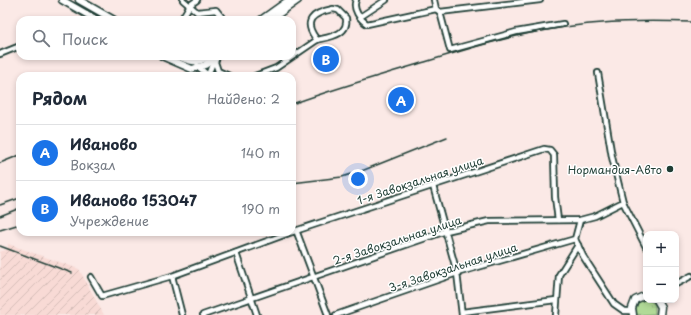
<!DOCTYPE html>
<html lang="ru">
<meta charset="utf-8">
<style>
body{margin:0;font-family:"Playpen Sans",sans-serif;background:#f2f2f3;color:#1f2937}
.controls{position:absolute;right:12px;bottom:12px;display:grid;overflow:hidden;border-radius:8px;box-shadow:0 2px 6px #0003}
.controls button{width:36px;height:36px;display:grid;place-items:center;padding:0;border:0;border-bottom:1px solid #e0e1e3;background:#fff;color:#1f2937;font:20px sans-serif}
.you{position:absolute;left:358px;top:179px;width:14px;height:14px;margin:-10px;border:3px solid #fff;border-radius:50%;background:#1a73e8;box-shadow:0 0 0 6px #1a73e833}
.badge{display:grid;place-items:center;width:26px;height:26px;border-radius:50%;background:#1a73e8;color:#fff;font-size:13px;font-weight:700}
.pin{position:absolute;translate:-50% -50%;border:2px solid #fff;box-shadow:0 1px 4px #0006}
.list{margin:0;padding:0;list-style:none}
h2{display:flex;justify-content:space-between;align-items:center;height:52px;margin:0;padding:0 16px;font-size:17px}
h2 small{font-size:13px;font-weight:400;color:#747a83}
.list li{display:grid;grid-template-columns:26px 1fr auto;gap:12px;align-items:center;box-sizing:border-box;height:56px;padding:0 16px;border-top:1px solid #e0e1e3}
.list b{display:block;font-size:15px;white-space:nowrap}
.list p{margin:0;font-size:13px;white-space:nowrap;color:#747a83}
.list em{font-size:13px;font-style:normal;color:#747a83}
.icon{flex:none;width:22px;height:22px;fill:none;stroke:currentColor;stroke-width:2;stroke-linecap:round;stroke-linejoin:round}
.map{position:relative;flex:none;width:691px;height:315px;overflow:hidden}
.search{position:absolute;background:#fff;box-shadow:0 2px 6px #0003;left:16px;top:16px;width:280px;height:44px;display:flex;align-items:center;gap:10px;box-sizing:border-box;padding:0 14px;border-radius:12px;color:#747a83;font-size:15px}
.panel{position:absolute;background:#fff;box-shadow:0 2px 6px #0003;left:16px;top:72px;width:280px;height:164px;border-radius:12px}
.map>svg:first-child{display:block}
</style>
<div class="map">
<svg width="691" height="315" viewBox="0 0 691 315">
<defs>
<pattern id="industrial-furrows" width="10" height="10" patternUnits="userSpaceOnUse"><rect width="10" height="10" fill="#f8dad5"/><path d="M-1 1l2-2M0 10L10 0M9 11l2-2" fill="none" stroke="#d4bcb7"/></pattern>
<pattern id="grass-tufts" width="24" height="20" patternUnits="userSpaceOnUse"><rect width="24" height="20" fill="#b1da97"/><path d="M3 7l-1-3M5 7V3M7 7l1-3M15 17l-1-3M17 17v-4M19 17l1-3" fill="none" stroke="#98bc83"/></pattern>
</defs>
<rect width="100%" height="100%" fill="#fbe9e6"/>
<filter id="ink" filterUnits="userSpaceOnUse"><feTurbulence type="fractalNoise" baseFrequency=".025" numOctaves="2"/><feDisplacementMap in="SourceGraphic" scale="8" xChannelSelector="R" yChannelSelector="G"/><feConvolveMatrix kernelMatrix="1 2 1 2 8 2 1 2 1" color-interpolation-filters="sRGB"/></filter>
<g filter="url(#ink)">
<path fill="url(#industrial-furrows)" d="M8,244l71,25 25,46h-104v-63l8,-3z"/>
<path fill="url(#grass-tufts)" stroke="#688c66" d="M646,299l9,5v10l-18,1 -1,-10 4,-5z"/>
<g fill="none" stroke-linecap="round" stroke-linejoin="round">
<defs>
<g id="minor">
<path d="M183,0l14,12 19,-2 8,10"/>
<path d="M356,0c-4,9 4,19 11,24l69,-15"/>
<path d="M434,0l2,9"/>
<path d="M333,9l5,1 8,8c3,17 -17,19 -29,22 -15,-19 -5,-27 16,-31z"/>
<path d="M436,9l4,3 100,-12"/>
<path d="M440,12l10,38 66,-18 47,-8"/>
<path d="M360,17l26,-17"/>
<path d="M181,20l9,-15 7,-5"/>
<path d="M0,54l20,-8"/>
<path d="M217,57l-2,5 3,9 11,5"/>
<path d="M197,66l11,9"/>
<path d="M598,73l14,84 11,45 23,45"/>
<path d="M208,75l6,-15"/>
<path d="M255,76l21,-8 41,-28"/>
<path d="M433,186l24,87 5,42"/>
<path d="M580,220l-5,19 8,17 31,48 10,7h8"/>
<path d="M296,230l32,85"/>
<path d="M292,232l252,-83 6,1 4,5 1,42 3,23"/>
<path d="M236,253l21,62"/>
<path d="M172,276l10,39"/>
<path d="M91,277l11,19 70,-20 120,-44"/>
<path d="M676,284l15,-8"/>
<path d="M462,312l94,-12"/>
<path d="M203,315l243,-84 43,-10 91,-1 15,-4 28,-14"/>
<path d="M336,315l121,-42 118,-34"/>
<path d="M556,315l3,-40 19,-30"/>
</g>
<g id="major">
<path d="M62,0l35,20"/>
<path d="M79,0l35,20"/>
<path d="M261,20l28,-20"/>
<path d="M270,20l28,-20"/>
<path d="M162,56l30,13 13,-4 13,-9"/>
<path d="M178,56c13,6 19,8 31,0"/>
<path d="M657,300l4,7 -1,8"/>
<path d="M633,315l-1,-7 3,-8 11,-5"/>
</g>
</defs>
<use href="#minor" stroke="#1f3d34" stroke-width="8"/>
<use href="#major" stroke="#1f3d34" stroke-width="9"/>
<use href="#minor" stroke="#fff" stroke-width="4.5"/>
<use href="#major" stroke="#fff" stroke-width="6"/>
<g stroke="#1f3d34" stroke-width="1.5">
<path d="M292,104c44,-16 89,-29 133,-42 42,-13 84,-26 127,-33 45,-8 93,-9 139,-7"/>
<path d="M0,163l20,-8"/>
<path d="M292,183l50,-6 22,-7 83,-33"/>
<path d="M0,205l20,-7"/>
<path d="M0,216l20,-8"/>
<path d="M0,230l20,-6"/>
<path d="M0,246l72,27"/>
</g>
</g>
</g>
<circle fill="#1f3d34" stroke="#fff" stroke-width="1.5" cx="670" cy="169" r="4"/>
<g text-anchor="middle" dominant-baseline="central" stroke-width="3" stroke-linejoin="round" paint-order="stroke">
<g font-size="11" fill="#1f3d34" stroke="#fff" text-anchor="end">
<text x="662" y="169">Нормандия-Авто</text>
</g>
<g font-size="11" fill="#1f3d34" stroke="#fff">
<text transform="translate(420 180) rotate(-18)">1-я Завокзальная улица</text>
<text transform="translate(397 240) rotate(-18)">2-я Завокзальная улица</text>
<text transform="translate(453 267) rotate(-18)">3-я Завокзальная улица</text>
</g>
</g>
</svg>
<div class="controls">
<button>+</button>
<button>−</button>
</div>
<div class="you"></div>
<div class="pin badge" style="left:401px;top:100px">A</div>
<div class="pin badge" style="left:326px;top:59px">B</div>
<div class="search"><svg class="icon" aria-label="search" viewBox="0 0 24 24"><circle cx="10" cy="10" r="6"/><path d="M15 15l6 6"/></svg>Поиск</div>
<section class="panel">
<h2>Рядом<small>Найдено: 2</small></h2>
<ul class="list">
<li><span class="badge">A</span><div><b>Иваново</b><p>Вокзал</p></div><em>140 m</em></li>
<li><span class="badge">B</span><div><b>Иваново 153047</b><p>Учреждение</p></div><em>190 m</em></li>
</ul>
</section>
</div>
